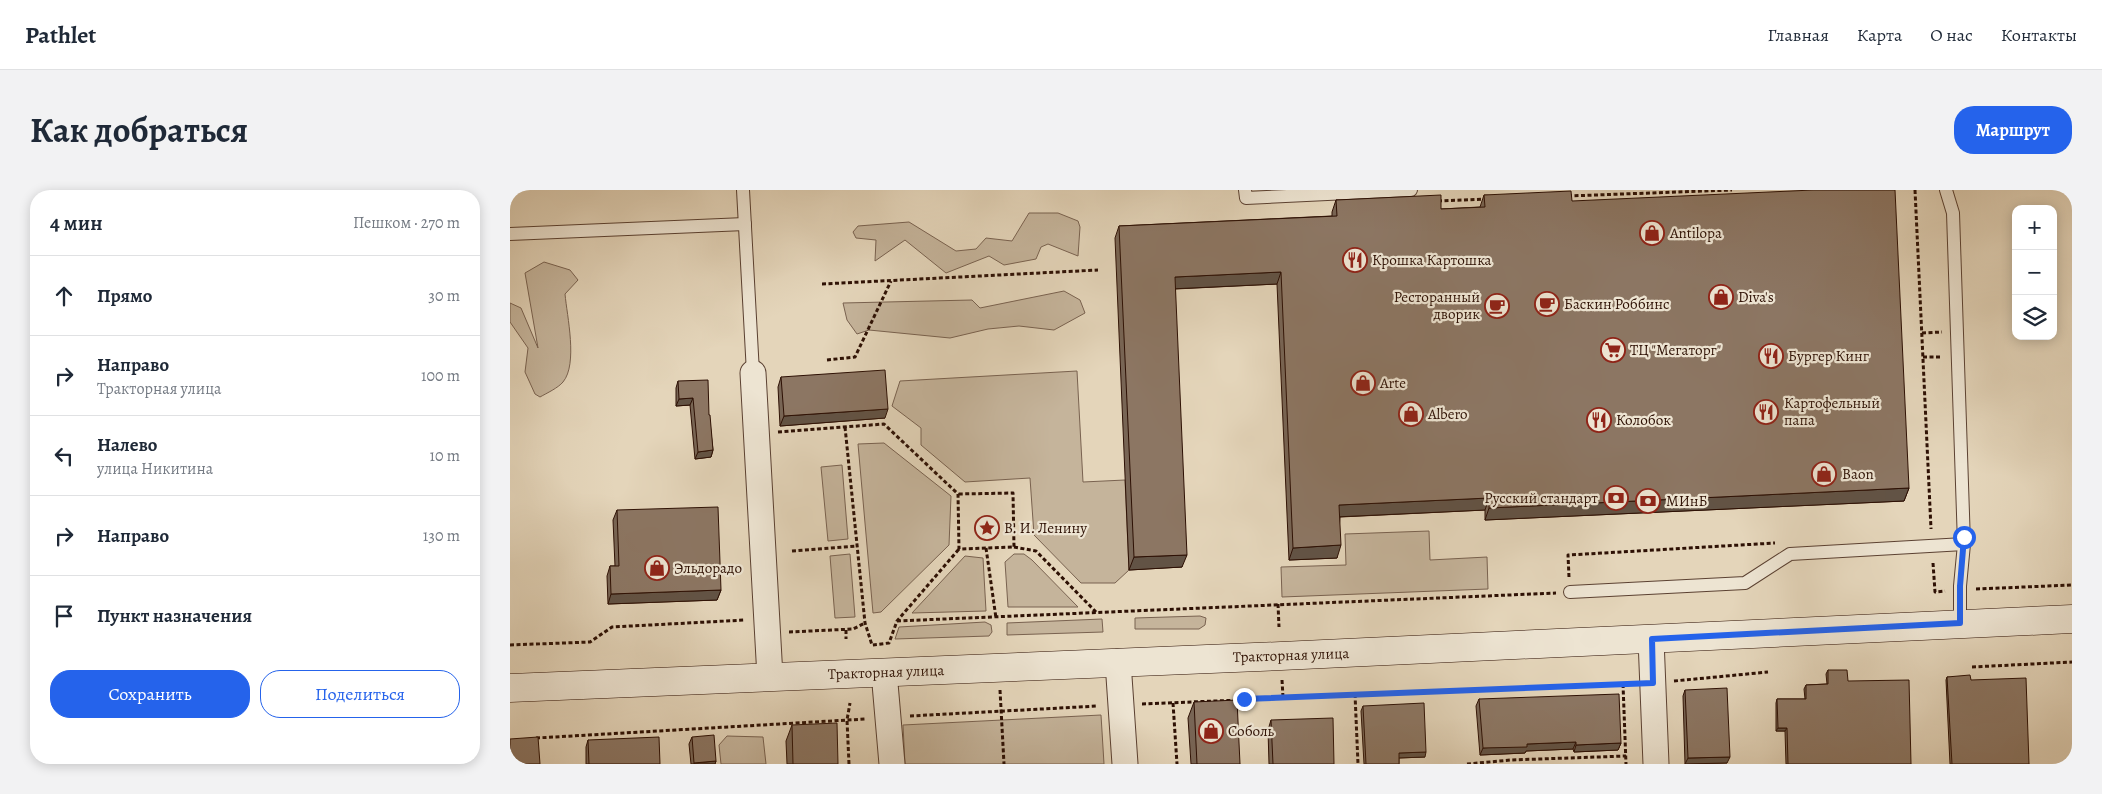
<!DOCTYPE html>
<html lang="ru">
<meta charset="utf-8">
<style>
body{margin:0;font-family:Alegreya,serif;background:#f2f2f3;color:#1f2937}
.controls{position:absolute;right:15px;top:15px;display:grid;overflow:hidden;border-radius:10px;box-shadow:0 2px 12px #0003}
.controls button{width:45px;height:45px;display:grid;place-items:center;padding:0;border:0;border-bottom:1px solid #e0e1e3;background:#fff;color:#1f2937;font:25px sans-serif}
.stop{position:absolute;width:15px;height:15px;margin:-11px;border:4px solid #2563eb;border-radius:50%;background:#fff}
.stop.end{background:#2563eb;border-color:#fff;box-shadow:0 1px 5px #0008}
.list{margin:0;padding:0;list-style:none}
h2{display:flex;justify-content:space-between;align-items:center;height:65px;margin:0;padding:0 20px;font-size:21px}
h2 small{font-size:16px;font-weight:400;color:#747a83}
.list li{display:grid;grid-template-columns:32px 1fr auto;gap:15px;align-items:center;box-sizing:border-box;height:80px;padding:0 20px;border-top:1px solid #e0e1e3}
.list b{display:block;font-size:19px;white-space:nowrap}
.list p{margin:0;font-size:16px;white-space:nowrap;color:#747a83}
.list em{font-size:16px;font-style:normal;color:#747a83}
.actions{display:flex;gap:10px;padding:15px 20px}
.actions a{flex:1;padding:11px 0;border:1px solid #2563eb;border-radius:20px;text-align:center;font-size:18px;color:#2563eb}
.actions .main{background:#2563eb;color:#fff}
.icon{flex:none;width:28px;height:28px;fill:none;stroke:currentColor;stroke-width:2;stroke-linecap:round;stroke-linejoin:round}
.map{position:relative;flex:none;width:1562px;height:574px;overflow:hidden;border-radius:20px}
header{display:flex;align-items:center;gap:30px;box-sizing:border-box;height:70px;padding:0 25px;background:#fff;border-bottom:1px solid #e0e1e3}
header strong{font-size:24px}
nav{display:flex;gap:28px;margin-inline-start:auto;font-size:18px}
.intro{display:flex;align-items:center;justify-content:space-between;box-sizing:border-box;height:120px;padding:0 30px}
h1{margin:0;font-size:35px}
.button{padding:12px 22px;border-radius:20px;background:#2563eb;color:#fff;font-size:18px;font-weight:700}
main{display:flex;gap:30px;padding:0 30px}
aside{flex:1;background:#fff;border-radius:20px;box-shadow:0 2px 12px #0003}
.map>svg:first-child{display:block}
</style>
<header>
<strong>Pathlet</strong>
<nav><a>Главная</a><a>Карта</a><a>О нас</a><a>Контакты</a></nav>
</header>
<div class="intro"><h1>Как добраться</h1><a class="button">Маршрут</a></div>
<main>
<aside>
<h2>4 мин<small>Пешком · 270 m</small></h2>
<ul class="list">
<li><svg class="icon" aria-label="ahead" viewBox="0 0 24 24"><path d="M12 20V5M6 11l6-6 6 6"/></svg><div><b>Прямо</b></div><em>30 m</em></li>
<li><svg class="icon" aria-label="right" viewBox="0 0 24 24"><path d="M7 20v-9h11M14 6l5 5-5 5"/></svg><div><b>Направо</b><p>Тракторная улица</p></div><em>100 m</em></li>
<li><svg class="icon" aria-label="left" viewBox="0 0 24 24"><path d="M17 20v-9H6M10 6l-5 5 5 5"/></svg><div><b>Налево</b><p>улица Никитина</p></div><em>10 m</em></li>
<li><svg class="icon" aria-label="right" viewBox="0 0 24 24"><path d="M7 20v-9h11M14 6l5 5-5 5"/></svg><div><b>Направо</b></div><em>130 m</em></li>
<li><svg class="icon" aria-label="arrive" viewBox="0 0 24 24"><path d="M6 21V4h12l-3 4 3 4H6"/></svg><div><b>Пункт назначения</b></div></li>
</ul>
<div class="actions"><a class="main">Сохранить</a><a>Поделиться</a></div>
</aside>
<div class="map">
<svg width="1562" height="574" viewBox="0 0 1562 574">
<rect width="100%" height="100%" fill="#e4d5ba"/>
<filter id="stains"><feTurbulence type="fractalNoise" baseFrequency=".004" numOctaves="4"/><feColorMatrix values="0 0 0 0 .2 0 0 0 0 .09 0 0 0 0 .02 0 0 0 .5 -.17"/></filter>
<radialGradient id="worn" r=".72"><stop offset=".6" stop-color="#630" stop-opacity="0"/><stop offset="1" stop-color="#630" stop-opacity=".3"/></radialGradient>
<g fill="#c5b49b" stroke="#796250">
<path d="M519,23h29l20,8 2,6 -2,29 -30,-12 -7,3 -5,12 -32,6 -15,-9 -43,17 -41,-33 -30,21 1,-21 -20,-2 -3,-6 5,-6 51,-4 47,29 20,-2 10,-11 26,3z"/>
<path d="M34,72l26,8 8,10 -13,14c2,22 13,70 -2,88 -5,6 -16,11 -23,15l-5,-3 -10,-22 3,-24 -18,-26v-19l11,5 17,40 -13,-75z"/>
<path d="M554,101l16,9 5,13 -31,17 -35,-4 -31,3 -38,9 -81,-8 -12,4 -10,-14 -4,-17 129,-3 8,8z"/>
<path d="M567,181l6,111 42,-2 4,90 -14,13h-34l-47,-48 -4,-57 -65,4 -44,-37v-17l-29,-22 8,-25z"/>
<path d="M374,253l67,53 -2,49 -68,67 -8,1 -15,-169z"/>
<path d="M332,275l6,74 -20,2 -7,-74z"/>
<path d="M919,341l1,29 57,-3 1,32 -206,8 -1,-30 65,-2 -1,-31z"/>
<path d="M340,364l5,63 -20,1 -5,-62z"/>
<path d="M504,364h10l8,6 46,47h-70l-3,-45z"/>
<path d="M455,366l18,2 3,53 -74,2z"/>
<path d="M690,426l6,2 -1,7 -6,4h-64v-11z"/>
<path d="M592,429l1,13 -96,3v-12z"/>
<path d="M475,432l6,3 1,7 -3,4 -94,3 4,-12z"/>
<path d="M591,525l3,49h-199l-2,-39z"/>
<path d="M217,546l36,1 3,27h-45l-2,-19z"/>
</g>
<g fill="none" stroke-linecap="round" stroke-linejoin="round">
<defs>
<g id="service">
<path d="M233,0l10,183"/>
<path d="M735,0l1,8 165,-8"/>
<path d="M1436,0l7,23 11,331 -4,42v37"/>
<path d="M0,44l235,-10"/>
<path d="M1060,402l175,-9 45,-29 174,-10"/>
</g>
<g id="minor">
<path d="M243,183l17,304"/>
<path d="M1141,449l5,125"/>
<path d="M608,472l7,102"/>
<path d="M374,482l8,92"/>
</g>
<path id="secondary" d="M0,498l771,-32 791,-37"/>
</defs>
<use href="#service" stroke="#5b4132" stroke-width="14"/>
<use href="#minor" stroke="#5b4132" stroke-width="27"/>
<use href="#secondary" stroke="#2d1004" stroke-width="29"/>
<g stroke="#2d1004" stroke-width="3" stroke-dasharray="4 2.5" stroke-linecap="butt">
<path d="M1405,0l16,339"/>
<path d="M1058,6l164,-6"/>
<path d="M928,11l49,-2"/>
<path d="M312,94l276,-14"/>
<path d="M1412,143l20,-1"/>
<path d="M1413,167h19"/>
<path d="M317,170l28,-3 36,-76"/>
<path d="M335,237l20,196 7,22 17,-2 8,-22 62,-72"/>
<path d="M268,242l106,-8 74,70 1,55 55,-2 -1,-54 -55,1"/>
<path d="M504,357l22,4 60,61"/>
<path d="M476,358l10,70"/>
<path d="M282,361l65,-5"/>
<path d="M1423,373l2,29 10,-1"/>
<path d="M1059,387l-1,-22 207,-12"/>
<path d="M1466,399l96,-4"/>
<path d="M768,414l1,23"/>
<path d="M387,431l659,-28"/>
<path d="M336,440v9"/>
<path d="M279,442l64,-3 12,-6"/>
<path d="M0,455l80,-3 22,-15 133,-7"/>
<path d="M1462,477l100,-5"/>
<path d="M772,490l1,17"/>
<path d="M1164,491l94,-9"/>
<path d="M1113,494l3,80"/>
<path d="M490,500l4,74"/>
<path d="M845,504l3,70"/>
<path d="M663,513l4,61"/>
<path d="M632,514l488,-20"/>
<path d="M400,526l188,-10"/>
<path d="M26,548l330,-19"/>
<path d="M339,574l-2,-44 3,-17"/>
<path d="M957,574l44,-4 115,-4"/>
</g>
<use href="#service" stroke="#ede4d2" stroke-width="12"/>
<use href="#minor" stroke="#ede4d2" stroke-width="25"/>
<use href="#secondary" stroke="#ede4d2" stroke-width="28"/>
</g>
<g fill="#786555" stroke="#2d1004">
<path d="M974,5l88,6 337,287 -5,13 -419,19v-10l-145,7 -3,41 -48,2 -12,-276 -102,5 7,278 -53,3 -14,-332 4,-12 213,-10v-4l4,-12 105,9 39,-2z"/>
<path d="M271,187l104,41 -105,8 -2,-39z"/>
<path d="M168,191l31,34 4,35 -2,7 -16,2 -5,-54 -14,1v-18z"/>
<path d="M107,320l104,80 -4,10 -109,4 -1,-28 3,-10h5l-2,-46z"/>
<path d="M1318,480l20,11 63,83h-125l-1,-33h-9v-28l1,-4h28l-1,-10 2,-4 21,-1 -1,-10z"/>
<path d="M1437,487l24,3 58,84h-79l-4,-84z"/>
<path d="M1175,500l42,73 -42,1 -2,-68z"/>
<path d="M969,509l142,44 -3,7 -44,2 -1,-3 -47,2 -1,2 -45,2 -4,-49z"/>
<path d="M684,512l46,62h-49l-3,-46z"/>
<path d="M853,516l62,51 -26,1v6h-35l-3,-53z"/>
<path d="M761,530l63,44h-65l-1,-34z"/>
<path d="M282,535l46,39h-51l-1,-23z"/>
<path d="M182,547l24,24 -1,3h-24l-2,-20z"/>
<path d="M78,550l72,24h-74v-17z"/>
</g>
<g fill="#625345" stroke="#2d1004">
<path d="M771,82l-4,12 -107,5 5,-12z"/>
<path d="M183,208l-3,7 -14,1 3,-7z"/>
<path d="M378,219l-3,9 -105,8 4,-10z"/>
<path d="M203,260l-2,7 -16,2 3,-7z"/>
<path d="M1399,298l-5,13 -419,19 4,-12z"/>
<path d="M979,308l-4,12 -150,7 4,-12z"/>
<path d="M831,355l-4,13 -48,2 4,-12z"/>
<path d="M677,365l-5,12 -53,3 5,-13z"/>
<path d="M211,400l-4,10 -109,4 3,-10z"/>
<path d="M1268,538h9l-2,3h-9z"/>
<path d="M1066,552l-3,7 -47,2 -1,2 -45,2 3,-7 44,-4z"/>
<path d="M1111,553l-3,7 -44,2 2,-7z"/>
<path d="M916,562l-1,5 -28,1 2,-5z"/>
<path d="M1220,567l-3,6 -42,1 3,-6z"/>
<path d="M206,571l-1,3h-21v-1z"/>
</g>
<g fill="#8c7663" stroke="#2d1004">
<path d="M1303,0h82l14,298 -420,20v-10l-150,7 2,40 -48,3 -12,-276 -106,5 12,278 -53,2 -15,-331 218,-10 -1,-16 105,-5v14l44,-2 -1,-12 87,-4 1,10z"/>
<path d="M375,180l3,39 -104,7 -3,-39z"/>
<path d="M198,190l1,35h1l3,35 -15,2 -5,-54 -14,1 -1,-18z"/>
<path d="M208,317l3,83 -110,4 -1,-28h9l-2,-56z"/>
<path d="M1318,480h19l1,11 61,-1 2,84h-123l-1,-36h-9l-1,-29h29v-14l22,-1z"/>
<path d="M1460,485l1,5 55,-2 3,86h-77l-5,-87z"/>
<path d="M1217,498l3,69 -42,1 -3,-68z"/>
<path d="M1109,504l2,49 -45,2v-3l-49,2v3l-44,1 -4,-49z"/>
<path d="M727,510l3,64h-43l-3,-62z"/>
<path d="M914,513l2,49 -27,1v11h-33l-3,-58z"/>
<path d="M823,528l1,46h-61l-2,-44z"/>
<path d="M327,533l1,41h-45l-1,-39z"/>
<path d="M204,545l2,26 -22,2 -2,-26z"/>
<path d="M28,547l2,27h-30v-25z"/>
<path d="M149,547l1,27h-71l-1,-24z"/>
</g>
<g fill="none" stroke-linecap="round" stroke-linejoin="round">
<path stroke="#2563eb" stroke-width="6" d="M734,509l409,-16 -1,-44 308,-16v-37l4,-49"/>
</g>
<defs>
<symbol id="shop-ring" viewBox="-11 -11 22 22"><circle r="9.5" fill="#ede4d2" stroke="#8f2418" stroke-width="1.5"/><path d="M-5-2.5h2.3a2.7 3.5 0 0 1 5.4 0H5L5.5 6h-11ZM-1.5-2.5h3a1.5 2.3 0 0 0-3 0Z" fill="#8f2418"/></symbol>
<symbol id="restaurant-ring" viewBox="-11 -11 22 22"><circle r="9.5" fill="#ede4d2" stroke="#8f2418" stroke-width="1.5"/><path d="M-5-6h1v4h1v-4h1v4h1v-4h1v5L-1.5 .5V6h-2V.5L-5-1ZM5-6V6H3V1.5H1.5Q1.5-4 5-6Z" fill="#8f2418"/></symbol>
<symbol id="cafe-ring" viewBox="-11 -11 22 22"><circle r="9.5" fill="#ede4d2" stroke="#8f2418" stroke-width="1.5"/><path d="M-5.5-4.5H6V0H3Q3 3.5 0 3.5H-2.5Q-5.5 3.5-5.5 0ZM3-3.2v2h1.7v-2ZM-6 4.5H4V6H-6Z" fill="#8f2418"/></symbol>
<symbol id="supermarket-ring" viewBox="-11 -11 22 22"><circle r="9.5" fill="#ede4d2" stroke="#8f2418" stroke-width="1.5"/><path d="M-6-5.5h2.5l.6 2H6L4.5 2H-2.5L-4.4-4H-6ZM-1.5 3.2a1.3 1.3 0 1 0 .1 0ZM3 3.2a1.3 1.3 0 1 0 .1 0Z" fill="#8f2418"/></symbol>
<symbol id="bank-ring" viewBox="-11 -11 22 22"><circle r="9.5" fill="#ede4d2" stroke="#8f2418" stroke-width="1.5"/><path d="M-6-4H6V4H-6ZM0-2.3a2.3 2.3 0 1 0 0 4.6a2.3 2.3 0 1 0 0-4.6Z" fill="#8f2418"/></symbol>
<symbol id="sight-ring" viewBox="-11 -11 22 22"><circle r="9.5" fill="#ede4d2" stroke="#8f2418" stroke-width="1.5"/><path d="M0-6L1.8-2.2L6-1.7L2.9 1.2L3.7 5.4L0 3.3L-3.7 5.4L-2.9 1.2L-6-1.7L-1.8-2.2Z" fill="#8f2418"/></symbol>
</defs>
<g fill-rule="evenodd">
<use href="#shop-ring" x="1128" y="29" width="28" height="28"/>
<use href="#restaurant-ring" x="831" y="56" width="28" height="28"/>
<use href="#shop-ring" x="1197" y="93" width="28" height="28"/>
<use href="#cafe-ring" x="1023" y="100" width="28" height="28"/>
<use href="#cafe-ring" x="973" y="102" width="28" height="28"/>
<use href="#supermarket-ring" x="1089" y="146" width="28" height="28"/>
<use href="#restaurant-ring" x="1247" y="152" width="28" height="28"/>
<use href="#shop-ring" x="839" y="179" width="28" height="28"/>
<use href="#restaurant-ring" x="1242" y="208" width="28" height="28"/>
<use href="#shop-ring" x="887" y="210" width="28" height="28"/>
<use href="#restaurant-ring" x="1075" y="216" width="28" height="28"/>
<use href="#shop-ring" x="1300" y="270" width="28" height="28"/>
<use href="#bank-ring" x="1092" y="294" width="28" height="28"/>
<use href="#bank-ring" x="1124" y="297" width="28" height="28"/>
<use href="#sight-ring" x="463" y="324" width="28" height="28"/>
<use href="#shop-ring" x="133" y="364" width="28" height="28"/>
<use href="#shop-ring" x="687" y="527" width="28" height="28"/>
</g>
<g text-anchor="middle" dominant-baseline="central" stroke-width="4.5" stroke-linejoin="round" paint-order="stroke">
<g font-size="15" fill="#2d1004" stroke="#ede4d2" text-anchor="start">
<text x="1160" y="43">Antilopa</text>
<text x="862" y="70">Крошка Картошка</text>
<text x="970" y="107" text-anchor="end">Ресторанный<tspan x="970" dy="17">дворик</tspan></text>
<text x="1228" y="107">Diva's</text>
<text x="1054" y="114">Баскин Роббинс</text>
<text x="1120" y="160">ТЦ "Мегаторг"</text>
<text x="1278" y="166">Бургер Кинг</text>
<text x="870" y="193">Arte</text>
<text x="1274" y="213">Картофельный<tspan x="1274" dy="17">папа</tspan></text>
<text x="918" y="224">Albero</text>
<text x="1106" y="230">Колобок</text>
<text x="1332" y="284">Baon</text>
<text x="1088" y="308" text-anchor="end">Русский стандарт</text>
<text x="1156" y="311">МИнБ</text>
<text x="494" y="338">В. И. Ленину</text>
<text x="164" y="378">Эльдорадо</text>
<text x="718" y="541">Соболь</text>
</g>
<g font-size="15" fill="#2d1004" stroke="#ede4d2">
<text transform="translate(781 465) rotate(-2)">Тракторная улица</text>
<text transform="translate(376 482) rotate(-2)">Тракторная улица</text>
</g>
</g>
<rect width="100%" height="100%" filter="url(#stains)"/>
<rect width="100%" height="100%" fill="url(#worn)"/>
</svg>
<div class="controls">
<button>+</button>
<button>−</button>
<button><svg class="icon" aria-label="layers" viewBox="0 0 24 24"><path d="M12 4l9 5-9 5-9-5zM3 14l9 5 9-5"/></svg></button>
</div>
<div class="stop" style="left:1454px;top:347px"></div>
<div class="stop end" style="left:734px;top:509px"></div>
</div>
</main>
